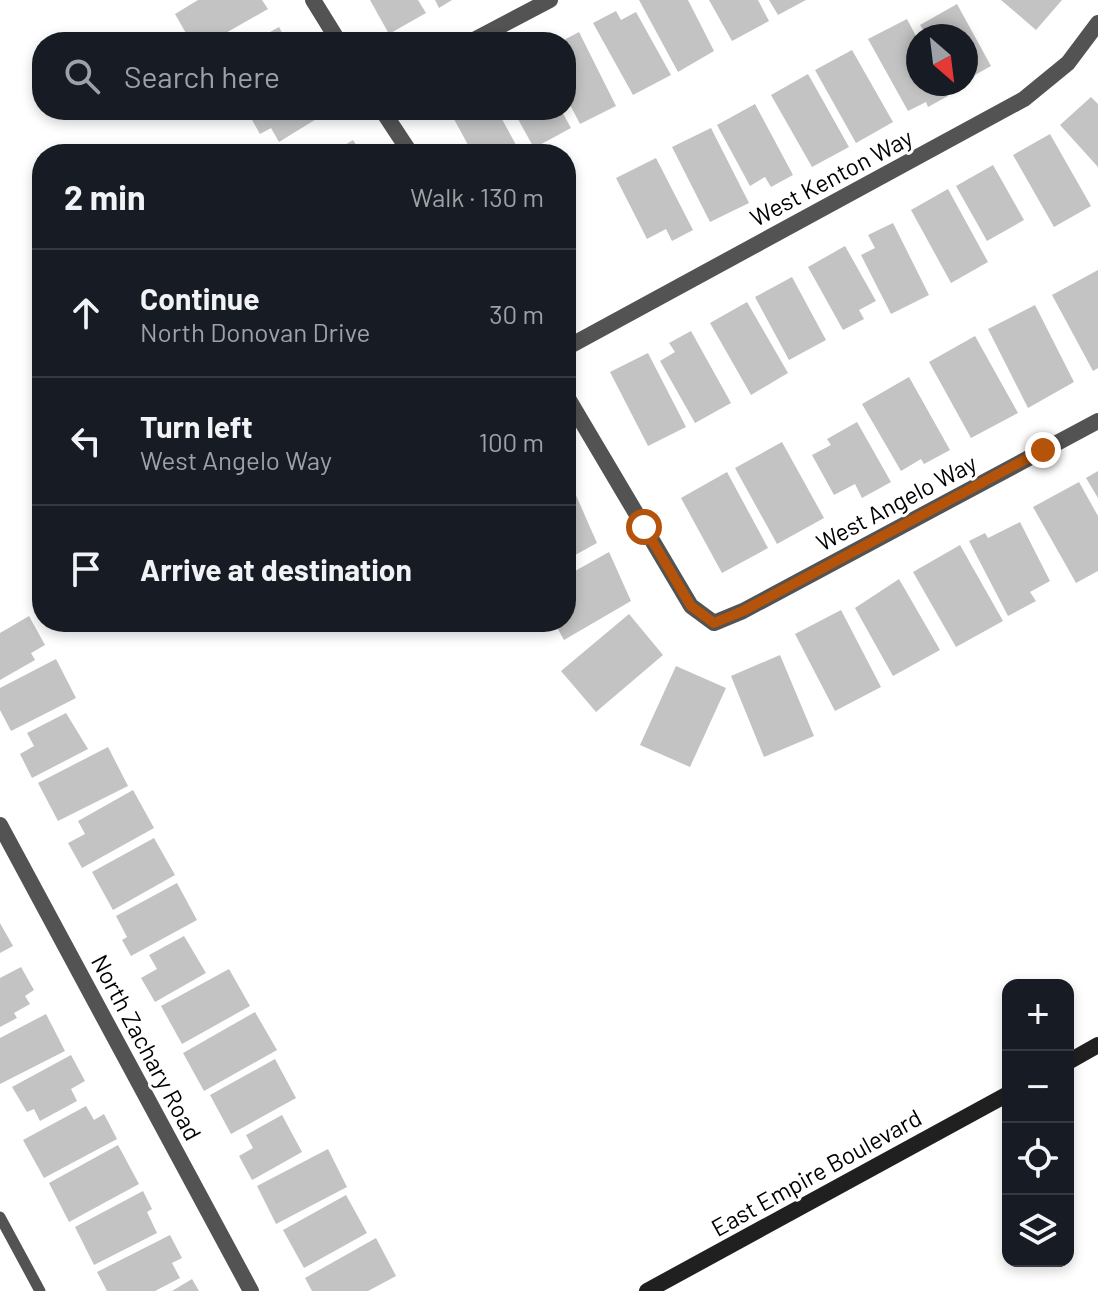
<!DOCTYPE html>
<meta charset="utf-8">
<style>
body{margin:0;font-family:Barlow,sans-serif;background:#242831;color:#f1f3f6}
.controls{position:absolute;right:24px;bottom:24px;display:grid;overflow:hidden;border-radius:16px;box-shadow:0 4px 12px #0003}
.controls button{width:72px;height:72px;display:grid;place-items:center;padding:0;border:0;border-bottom:2px solid #363941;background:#171b24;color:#f1f3f6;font:40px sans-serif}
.compass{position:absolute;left:906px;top:24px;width:72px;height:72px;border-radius:50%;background:#171b24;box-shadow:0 4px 12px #0003;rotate:152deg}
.stop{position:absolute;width:24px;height:24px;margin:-18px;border:6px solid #b45309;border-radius:50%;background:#fff}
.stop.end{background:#b45309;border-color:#fff;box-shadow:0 2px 8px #0008}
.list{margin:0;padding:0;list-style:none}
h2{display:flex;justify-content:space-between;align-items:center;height:104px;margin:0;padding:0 32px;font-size:34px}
h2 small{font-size:26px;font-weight:400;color:#9ea1a6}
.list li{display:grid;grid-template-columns:52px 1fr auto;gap:24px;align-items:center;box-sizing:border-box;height:128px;padding:0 32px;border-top:2px solid #363941}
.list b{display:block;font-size:30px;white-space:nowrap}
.list p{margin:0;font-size:26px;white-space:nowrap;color:#9ea1a6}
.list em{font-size:26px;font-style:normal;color:#9ea1a6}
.icon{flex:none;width:44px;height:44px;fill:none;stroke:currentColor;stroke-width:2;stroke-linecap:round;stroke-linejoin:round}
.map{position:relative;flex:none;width:1098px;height:1291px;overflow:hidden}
.search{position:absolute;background:#171b24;box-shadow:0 4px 12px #0003;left:32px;top:32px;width:544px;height:88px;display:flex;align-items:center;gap:20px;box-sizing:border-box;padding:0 28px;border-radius:32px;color:#9ea1a6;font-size:30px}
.panel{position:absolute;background:#171b24;box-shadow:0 4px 12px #0003;left:32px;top:144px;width:544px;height:488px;border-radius:32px}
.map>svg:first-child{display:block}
</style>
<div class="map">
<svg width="1098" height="1291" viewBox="0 0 1098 1291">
<rect width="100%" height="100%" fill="#fff"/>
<g fill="#c3c3c3">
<path d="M198,0h64l6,9 -58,33h-19l-16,-28z"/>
<path d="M370,0h48l8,13 -37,21z"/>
<path d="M435,0h17l-13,8z"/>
<path d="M639,0h49l26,51 -36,21z"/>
<path d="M709,0h49l11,21 -37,20z"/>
<path d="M769,0h37l-28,15z"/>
<path d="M1001,0h61l-26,30z"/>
<path d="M957,4l34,62 -25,14v-44h-39l-7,-11z"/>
<path d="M616,11l5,9 15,-8 35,63 -38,20 -40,-72z"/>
<path d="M907,19l11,21v44h23l7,12 -20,11 -2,-5 -18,9 -40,-72z"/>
<path d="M279,27l8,15h-35z"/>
<path d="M579,32l37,74 -36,18 -14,-27v-55h-6z"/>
<path d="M852,50l41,72 -37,21 -41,-73z"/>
<path d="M808,74l41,73 -37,20 -41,-72z"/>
<path d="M1091,97l7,7v63l-38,-42z"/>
<path d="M755,104l38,71 -22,12 -6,-10 -15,9 -33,-61z"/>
<path d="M324,110l2,3 -47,29 -8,-14 -11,6 -13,-23z"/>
<path d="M449,110h48l24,44h-48z"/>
<path d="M513,110h48l10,18 -37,20z"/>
<path d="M711,128l38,75 -39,19 -38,-75z"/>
<path d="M1050,134l41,72 -37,21 -41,-72z"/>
<path d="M353,140l9,14h-32z"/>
<path d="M656,158l37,72 -21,11 -6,-12 -19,10 -31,-61z"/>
<path d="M993,165l31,55 -37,21 -31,-55z"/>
<path d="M948,189l40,73 -37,21 -40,-73z"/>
<path d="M893,223l36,72 -38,19 -30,-59 14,-7 -7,-13z"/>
<path d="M845,246l31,55 -17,9 5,9 -21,11 -35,-63z"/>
<path d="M1098,270v98l-5,3 -41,-76z"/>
<path d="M792,277l34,63 -37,20 -34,-63z"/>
<path d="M747,302l41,71 -37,22 -41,-72z"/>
<path d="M1035,305l39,77 -46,26 -40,-79z"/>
<path d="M691,331l40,72 -36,20 -35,-62 15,-9 -6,-9z"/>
<path d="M975,336l43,77 -47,25 -42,-76z"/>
<path d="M648,353l38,74 -38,19 -38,-74z"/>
<path d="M909,377l41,73 -26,14 -3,-5 -20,12 -39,-67z"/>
<path d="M857,422l34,60 -29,16 -7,-14 -21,11 -22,-40 19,-10 -4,-6z"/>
<path d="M782,442l42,76 -47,26 -42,-76z"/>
<path d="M1098,471v27l-12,-20z"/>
<path d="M727,472l41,76 -46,25 -41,-75z"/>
<path d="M1079,482l19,34v55l-22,12 -43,-76z"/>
<path d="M575,493l22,50 -31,17v-62z"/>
<path d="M1020,522l30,59 -20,11 6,9 -28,15 -39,-75 16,-8 3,5z"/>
<path d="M960,545l43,76 -47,26 -43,-75z"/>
<path d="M609,552l22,49 -67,39 -10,-18h12v-46z"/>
<path d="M899,579l41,71 -47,26 -38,-68z"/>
<path d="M841,610l40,77 -46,24 -40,-77z"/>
<path d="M629,614l34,41 -67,57 -35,-41z"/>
<path d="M29,616l16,29 -14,8 4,7 -35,20v-47z"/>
<path d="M780,655l34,81 -50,21 -33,-81z"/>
<path d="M56,659l20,39 -65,33 -11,-21v-22z"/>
<path d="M676,666l50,22 -36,79 -50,-22z"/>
<path d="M66,713l22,36 -56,29 -12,-24 14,-8 -7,-13z"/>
<path d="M108,747l20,39 -70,35 -20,-38z"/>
<path d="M133,790l21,38 -72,40 -14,-25 17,-9 -7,-13z"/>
<path d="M154,838l21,37 -62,35 -21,-38z"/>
<path d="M177,883l20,37 -66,36 -9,-16 5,-3 -11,-21z"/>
<path d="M0,923l13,23 -13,7z"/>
<path d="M184,936l22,37 -51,29 -14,-24 16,-9 -8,-14z"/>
<path d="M21,967l13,23 -9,6 5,8 -16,9 3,5 -17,9v-49z"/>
<path d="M229,969l21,37 -68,38 -21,-38z"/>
<path d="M255,1012l22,38 -73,41 -21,-38z"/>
<path d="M46,1014l19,37 -65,33v-46z"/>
<path d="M71,1055l14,26 -14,8 6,12 -37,20 -6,-12 -7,3 -15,-25z"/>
<path d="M275,1059l21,39 -65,36 -21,-39z"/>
<path d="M86,1106l8,14 10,-6 13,25 -73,39 -21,-38z"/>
<path d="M282,1115l20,37 -50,28 -13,-24 14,-8 -7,-13z"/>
<path d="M118,1145l21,39 -70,38 -20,-39z"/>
<path d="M328,1149l19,38 -71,37 -19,-38z"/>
<path d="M143,1191l9,18 -5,3 10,21 -63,32 -19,-38z"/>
<path d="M346,1195l21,38 -63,35 -21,-38z"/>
<path d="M170,1235l12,23 -10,5 8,15 -25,13h-48l-10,-19z"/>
<path d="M376,1238l20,38 -28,15h-56l-7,-13z"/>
<path d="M192,1279l7,12h-27z"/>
</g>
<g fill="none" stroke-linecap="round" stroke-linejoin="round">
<path stroke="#535353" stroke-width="11" d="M0,1217l40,74"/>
<g stroke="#535353" stroke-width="16">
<path d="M313,0l26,42"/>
<path d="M470,42l80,-42"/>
<path d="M382,110l29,44"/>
<path d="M566,348l458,-249 44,-36 30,-40"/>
<path d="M566,395l125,211 23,17 29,-12 355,-190"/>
<path d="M0,825l251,466"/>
</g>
<g stroke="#202020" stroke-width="16">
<path d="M1068,1062l30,-17"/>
<path d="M647,1291l361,-197"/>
</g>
</g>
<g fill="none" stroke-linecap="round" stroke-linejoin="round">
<path stroke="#b45309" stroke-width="10" d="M644,527l47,79 23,17 29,-12 300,-161"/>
</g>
<g text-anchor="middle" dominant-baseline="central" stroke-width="6" stroke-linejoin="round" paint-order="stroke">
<g font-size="24" fill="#000" stroke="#fff">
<text transform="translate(831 177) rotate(-28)">West Kenton Way</text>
<text transform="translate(896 502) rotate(-28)">West Angelo Way</text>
<text transform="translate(147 1047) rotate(62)">North Zachary Road</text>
<text transform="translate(816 1172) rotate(-29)">East Empire Boulevard</text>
</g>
</g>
</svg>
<div class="controls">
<button>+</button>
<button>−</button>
<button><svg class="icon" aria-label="locate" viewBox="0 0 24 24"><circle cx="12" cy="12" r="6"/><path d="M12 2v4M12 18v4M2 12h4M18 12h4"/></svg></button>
<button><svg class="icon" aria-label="layers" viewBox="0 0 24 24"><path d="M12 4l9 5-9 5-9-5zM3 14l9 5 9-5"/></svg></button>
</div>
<svg class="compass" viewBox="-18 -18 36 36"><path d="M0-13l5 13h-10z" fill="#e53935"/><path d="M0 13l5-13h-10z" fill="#9ea1a6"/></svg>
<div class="stop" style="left:644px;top:527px"></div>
<div class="stop end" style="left:1043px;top:450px"></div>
<div class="search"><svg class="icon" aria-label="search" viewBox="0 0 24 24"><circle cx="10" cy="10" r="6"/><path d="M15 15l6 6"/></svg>Search here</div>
<section class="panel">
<h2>2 min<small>Walk · 130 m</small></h2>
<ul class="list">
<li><svg class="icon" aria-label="ahead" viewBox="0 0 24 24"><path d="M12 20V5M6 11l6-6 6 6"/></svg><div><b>Continue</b><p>North Donovan Drive</p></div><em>30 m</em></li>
<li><svg class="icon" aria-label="left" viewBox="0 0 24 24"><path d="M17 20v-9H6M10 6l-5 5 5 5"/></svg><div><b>Turn left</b><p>West Angelo Way</p></div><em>100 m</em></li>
<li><svg class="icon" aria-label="arrive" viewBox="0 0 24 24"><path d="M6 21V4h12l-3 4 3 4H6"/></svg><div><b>Arrive at destination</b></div></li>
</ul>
</section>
</div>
